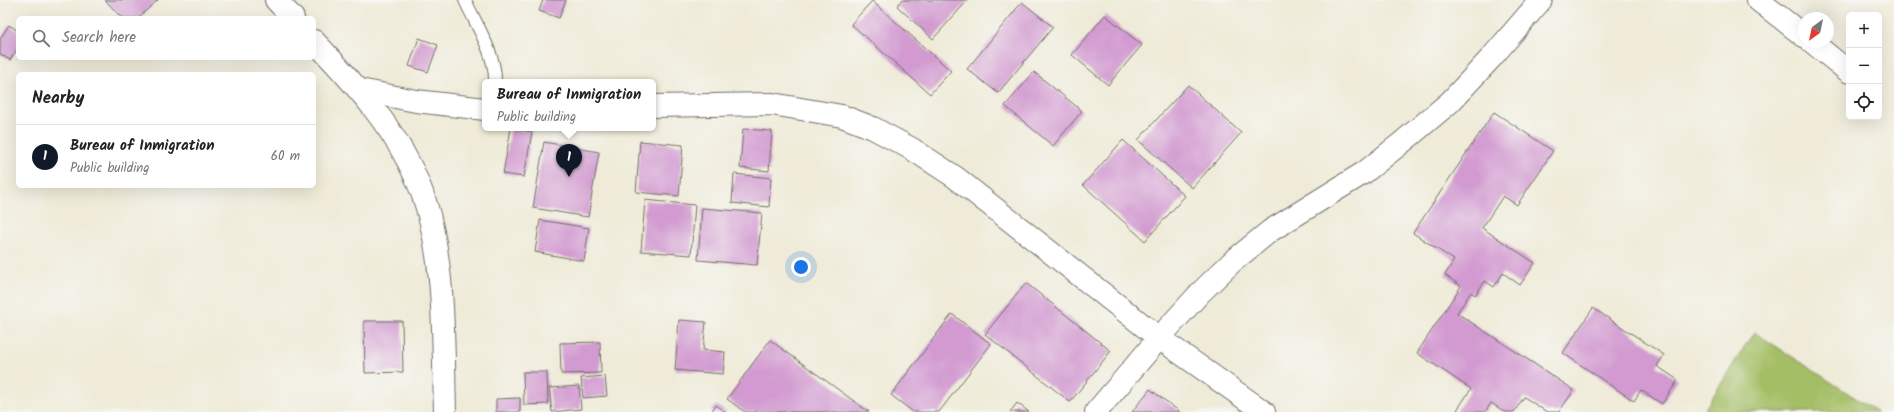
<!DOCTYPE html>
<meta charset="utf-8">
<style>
body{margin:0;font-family:Kalam,sans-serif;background:#f2f2f2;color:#222}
.controls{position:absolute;right:12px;top:12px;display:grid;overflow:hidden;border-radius:6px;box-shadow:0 4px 16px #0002}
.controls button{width:36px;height:36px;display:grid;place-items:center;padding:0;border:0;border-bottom:1px solid #e0e0e0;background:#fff;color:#222;font:20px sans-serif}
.compass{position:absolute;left:1798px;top:12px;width:36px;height:36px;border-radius:50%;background:#fff;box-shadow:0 4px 16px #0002;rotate:213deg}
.you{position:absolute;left:801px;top:267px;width:14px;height:14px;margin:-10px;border:3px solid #fff;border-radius:50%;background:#1a73e8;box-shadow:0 0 0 6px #1a73e833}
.badge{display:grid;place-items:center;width:26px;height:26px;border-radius:50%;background:#111827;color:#fff;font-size:13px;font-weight:700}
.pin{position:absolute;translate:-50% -33px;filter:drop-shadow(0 1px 2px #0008)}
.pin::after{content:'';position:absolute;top:21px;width:14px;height:12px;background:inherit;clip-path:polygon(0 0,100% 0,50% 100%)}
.popup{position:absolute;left:482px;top:79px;width:174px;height:52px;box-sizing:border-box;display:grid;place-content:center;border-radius:6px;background:#fff;filter:drop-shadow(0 1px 3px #0005);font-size:13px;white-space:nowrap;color:#767676}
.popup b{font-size:15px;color:#222}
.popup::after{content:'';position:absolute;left:50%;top:100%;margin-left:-8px;border:8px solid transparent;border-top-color:#fff}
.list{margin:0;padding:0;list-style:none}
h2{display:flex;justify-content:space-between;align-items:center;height:52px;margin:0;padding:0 16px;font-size:17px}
h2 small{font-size:13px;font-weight:400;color:#767676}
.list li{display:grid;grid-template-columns:26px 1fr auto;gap:12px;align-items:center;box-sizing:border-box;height:64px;padding:0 16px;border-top:1px solid #e0e0e0}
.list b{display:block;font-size:15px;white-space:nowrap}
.list p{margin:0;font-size:13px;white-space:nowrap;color:#767676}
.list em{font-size:13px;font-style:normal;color:#767676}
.icon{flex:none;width:22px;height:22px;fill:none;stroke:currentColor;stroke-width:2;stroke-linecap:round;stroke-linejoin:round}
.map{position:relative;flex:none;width:1894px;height:412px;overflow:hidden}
.search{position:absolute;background:#fff;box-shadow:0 4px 16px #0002;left:16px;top:16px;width:300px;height:44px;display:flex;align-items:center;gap:10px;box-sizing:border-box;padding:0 14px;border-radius:6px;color:#767676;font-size:15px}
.panel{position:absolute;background:#fff;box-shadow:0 4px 16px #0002;left:16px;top:72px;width:300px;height:116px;border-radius:6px}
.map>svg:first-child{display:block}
</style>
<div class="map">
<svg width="1894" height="412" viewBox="0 0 1894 412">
<rect width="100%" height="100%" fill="#f6f6f2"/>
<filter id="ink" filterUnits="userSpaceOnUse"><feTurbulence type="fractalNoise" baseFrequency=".025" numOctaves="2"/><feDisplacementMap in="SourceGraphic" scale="8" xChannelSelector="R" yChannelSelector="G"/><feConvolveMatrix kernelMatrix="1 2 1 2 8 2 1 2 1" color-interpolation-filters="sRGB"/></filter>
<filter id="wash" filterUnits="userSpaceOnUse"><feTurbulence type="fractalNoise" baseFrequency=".012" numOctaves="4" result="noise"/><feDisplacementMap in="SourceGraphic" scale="16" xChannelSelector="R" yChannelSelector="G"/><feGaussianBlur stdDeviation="0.9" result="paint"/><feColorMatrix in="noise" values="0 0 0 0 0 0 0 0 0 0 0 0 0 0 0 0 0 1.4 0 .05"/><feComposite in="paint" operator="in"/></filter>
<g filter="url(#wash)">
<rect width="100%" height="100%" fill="#efebd8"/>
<path fill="#a4be65" stroke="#687448" d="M1754,332l123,80h-174z"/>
<g id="blocks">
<g fill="#d29ad0">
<path d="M105,0h53l-20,18h-16z"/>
<path d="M543,0h23l-7,18 -20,-7z"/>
<path d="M902,0h66l-35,39 -36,-33z"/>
<path d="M872,1l79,70 -21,23 -79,-70z"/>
<path d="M1022,2l31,25 -55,66 -31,-24z"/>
<path d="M1105,15l37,30 -34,40 -36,-30z"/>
<path d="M9,25l9,6v17l-8,12 -10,-6v-15z"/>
<path d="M419,38l19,7 -10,27 -19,-6z"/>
<path d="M1034,72l48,39 -29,35 -48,-40z"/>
<path d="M1188,85l53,48 -49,55 -54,-48z"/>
<path d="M1494,112l59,39 -36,54 -14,-9 -21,32 53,35 -15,22 -17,-12 -9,14 -9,-6 -10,14 -4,-3 -14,21 117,77 -15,22h-12l-23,-15 -10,15h-9l-14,-9 -6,9h-25l-3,-2 14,-21 -54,-36 44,-67 -16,-11 9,-15 -41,-27z"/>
<path d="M511,128l21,4 -8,45 -21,-3z"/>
<path d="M743,129l29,2 -3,40 -29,-3z"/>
<path d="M1123,140l62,56 -40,45 -62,-56z"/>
<path d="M640,141l43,4 -4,51 -43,-4z"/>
<path d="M544,142l55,10 -11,65 -55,-9z"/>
<path d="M734,174l37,4 -2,29 -37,-4z"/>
<path d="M645,200l50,5 -4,50 -50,-4z"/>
<path d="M702,208l60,5 -5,52 -59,-5z"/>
<path d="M540,220l49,8 -5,33 -49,-9z"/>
<path d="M1026,283l85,68 -41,51 -85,-68z"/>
<path d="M1593,308l71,47 -7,11 21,14 -16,24 -21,-14 -7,11 -71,-48z"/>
<path d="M952,314l39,30 -52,68h-26l-22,-17z"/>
<path d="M679,320l27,2 -3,28 22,2 -2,22 -48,-4z"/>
<path d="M364,321h38l1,51 -38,1z"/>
<path d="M770,340l99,72h-124l-18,-13z"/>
<path d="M600,342l1,31 -40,1 -1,-31z"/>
<path d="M523,372h24l1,32 -24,1z"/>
<path d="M605,376l2,20 -24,2 -2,-20z"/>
<path d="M579,386l2,23 -29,3 -3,-24z"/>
<path d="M1150,389l30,23h-48z"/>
<path d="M520,398v14h-24v-13z"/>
<path d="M1017,403l12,9h-19z"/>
<path d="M716,405l10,7h-15z"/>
</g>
</g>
</g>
<g filter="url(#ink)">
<use href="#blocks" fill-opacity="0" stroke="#706e68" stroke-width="1"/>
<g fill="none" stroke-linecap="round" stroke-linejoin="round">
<defs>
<path id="service" d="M465,0c11,25 31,54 30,82"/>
<g id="minor">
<path d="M1758,0l46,36"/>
<path d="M1812,42l37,30"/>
<path d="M360,90l56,11 69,8"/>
<path d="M653,106l119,-2 70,12 31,12 39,21 43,28 204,161 105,74"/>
<path d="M1096,412l63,-74 41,-45 32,-31 38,-31 95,-59 40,-32 45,-38 41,-44 50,-58"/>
</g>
<g id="tertiary">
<path d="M276,0l17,18"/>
<path d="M314,41c42,44 85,91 107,149 25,65 22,153 24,222"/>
</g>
</defs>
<use href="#service" stroke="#706e68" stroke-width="14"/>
<use href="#minor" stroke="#706e68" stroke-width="24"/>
<use href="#tertiary" stroke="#706e68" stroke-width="24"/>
<use href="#service" stroke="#fff" stroke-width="12"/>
<use href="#minor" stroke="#fff" stroke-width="22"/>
<use href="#tertiary" stroke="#fff" stroke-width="22"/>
</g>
</g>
</svg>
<div class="controls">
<button>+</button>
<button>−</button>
<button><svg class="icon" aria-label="locate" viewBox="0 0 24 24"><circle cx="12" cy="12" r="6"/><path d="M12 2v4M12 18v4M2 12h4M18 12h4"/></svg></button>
</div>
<svg class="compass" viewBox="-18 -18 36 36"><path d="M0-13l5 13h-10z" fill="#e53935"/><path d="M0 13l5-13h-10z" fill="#767676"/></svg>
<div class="you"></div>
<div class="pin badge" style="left:569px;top:177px">1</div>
<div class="popup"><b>Bureau of Inmigration</b>Public building</div>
<div class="search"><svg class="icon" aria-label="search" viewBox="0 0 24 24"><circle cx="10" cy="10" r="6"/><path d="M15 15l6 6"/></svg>Search here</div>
<section class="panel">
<h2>Nearby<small></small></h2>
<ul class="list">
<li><span class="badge">1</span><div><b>Bureau of Inmigration</b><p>Public building</p></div><em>60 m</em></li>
</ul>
</section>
</div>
